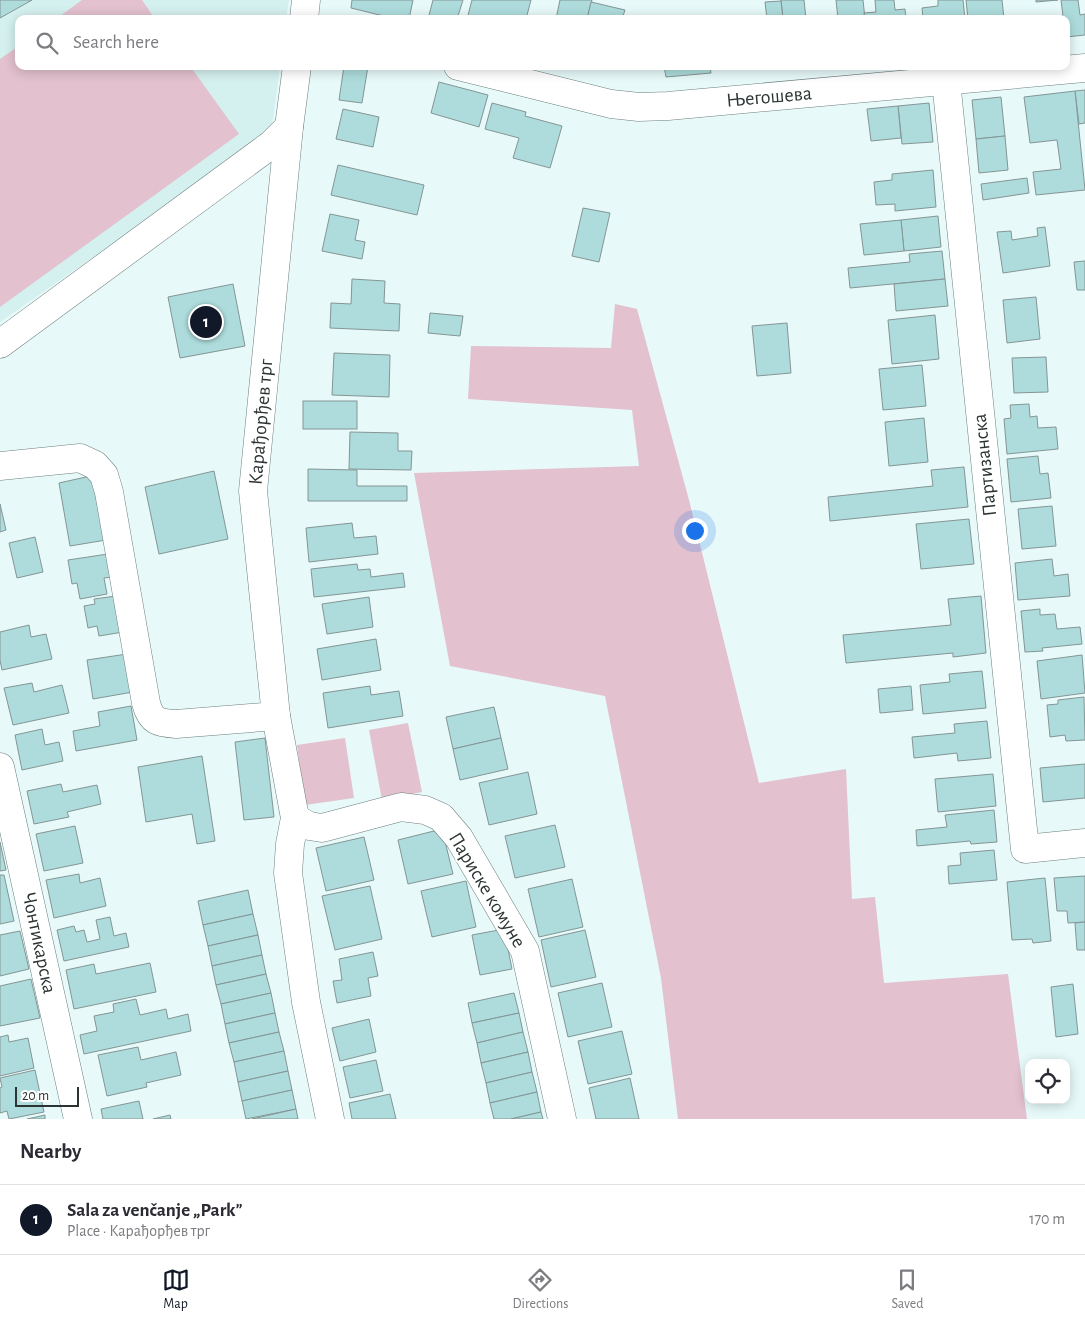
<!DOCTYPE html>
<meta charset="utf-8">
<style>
body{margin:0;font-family:"Alegreya Sans",sans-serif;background:#f2f2f3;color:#2b2b33}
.controls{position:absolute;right:15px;bottom:15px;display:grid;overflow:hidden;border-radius:10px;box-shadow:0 2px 12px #0003}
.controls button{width:45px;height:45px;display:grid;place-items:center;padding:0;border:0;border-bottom:1px solid #e1e1e2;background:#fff;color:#2b2b33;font:25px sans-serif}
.scale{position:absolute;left:15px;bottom:12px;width:64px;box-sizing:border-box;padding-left:5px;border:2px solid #2c3333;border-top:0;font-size:14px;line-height:18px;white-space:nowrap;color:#2c3333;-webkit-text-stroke:4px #fff;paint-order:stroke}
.you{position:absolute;left:694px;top:530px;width:18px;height:18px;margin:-12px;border:4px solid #fff;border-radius:50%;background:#1a73e8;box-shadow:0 0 0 8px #1a73e833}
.badge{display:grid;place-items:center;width:32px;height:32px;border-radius:50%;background:#111827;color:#fff;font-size:16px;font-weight:700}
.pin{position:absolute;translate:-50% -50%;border:2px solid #fff;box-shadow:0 1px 5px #0006}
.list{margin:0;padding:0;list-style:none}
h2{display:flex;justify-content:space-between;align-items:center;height:65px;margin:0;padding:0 20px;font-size:21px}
h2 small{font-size:16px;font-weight:400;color:#7c7c81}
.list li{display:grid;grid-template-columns:32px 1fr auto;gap:15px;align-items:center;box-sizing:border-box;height:70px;padding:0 20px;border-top:1px solid #e1e1e2}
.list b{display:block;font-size:19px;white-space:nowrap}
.list p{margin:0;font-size:16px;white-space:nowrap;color:#7c7c81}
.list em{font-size:16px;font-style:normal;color:#7c7c81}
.icon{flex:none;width:28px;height:28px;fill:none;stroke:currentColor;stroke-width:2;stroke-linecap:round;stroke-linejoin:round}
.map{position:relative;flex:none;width:1085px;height:1119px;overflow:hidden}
.search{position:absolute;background:#fff;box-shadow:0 2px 12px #0003;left:15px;right:15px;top:15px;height:55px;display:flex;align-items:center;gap:12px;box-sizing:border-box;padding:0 18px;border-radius:10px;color:#7c7c81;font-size:19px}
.sheet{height:135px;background:#fff}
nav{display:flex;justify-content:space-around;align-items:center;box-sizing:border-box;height:70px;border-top:1px solid #e1e1e2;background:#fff;font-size:14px;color:#7c7c81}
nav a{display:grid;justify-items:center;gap:2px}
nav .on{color:#111827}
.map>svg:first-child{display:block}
</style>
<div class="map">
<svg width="1085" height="1119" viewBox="0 0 1085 1119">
<rect width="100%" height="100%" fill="#e7f9f9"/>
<path fill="#d4f0ef" d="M0,0h289l-3,19h-267v47h261l-9,67 -271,189z"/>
<g fill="#e3c1cf">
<path d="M82,0h60l13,19h-99z"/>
<path d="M19,46v20h171l49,68 -239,173v-248z"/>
<path d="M615,304l22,5 52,191 70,283 87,-14 6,130 23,-2 9,86 124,-9 19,145h-349l-17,-141 -56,-282 -155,-30 -36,-193 225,-7 -7,-56 -164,-11 3,-53 140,2z"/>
<path d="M408,723l14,69 -40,8 -13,-70z"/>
<path d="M345,738l9,60 -49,7 -8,-60z"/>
</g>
<g fill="#aedcdc" stroke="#849595">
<path d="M0,0h32l-32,18z"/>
<path d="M352,0h61l-4,19h-13l-45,-11z"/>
<path d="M433,0h30l-6,19h-29z"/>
<path d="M472,0h59l-5,19h-59z"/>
<path d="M560,0h32l-5,19h-31z"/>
<path d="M781,0h23l2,19h-23z"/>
<path d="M836,0h27l2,19h-27z"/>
<path d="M875,0h19l1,10 10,-1 1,10h-41l-1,-6 12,-1z"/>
<path d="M938,0h25l2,19h-42l-1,-11 16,-2z"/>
<path d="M966,0h36l2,19h-36z"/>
<path d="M1036,0h22l-22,2z"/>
<path d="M1061,0h17l2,15 5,-1v21l-19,2v-18h-30l27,-3z"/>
<path d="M781,1l2,18h-16l-2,-17z"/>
<path d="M591,2l34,8 -3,9h-35z"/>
<path d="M344,66h24l-6,37 -23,-3z"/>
<path d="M664,66h46l1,7 -45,4z"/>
<path d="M439,82l49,13 -9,32 -48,-14z"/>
<path d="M1085,90v33l-6,1 -4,-33z"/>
<path d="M1075,91l10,99 -49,5 -3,-23 28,-3 -4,-29 -27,3 -6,-46z"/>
<path d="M1001,97l4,39 -29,3 -4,-39z"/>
<path d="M492,103l34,9 -1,4 37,10 -12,42 -37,-10 6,-20 -34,-9z"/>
<path d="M929,103l4,39 -31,2 -4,-38z"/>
<path d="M898,106l3,32 -30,3 -4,-32z"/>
<path d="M343,109l36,8 -6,30 -37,-8z"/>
<path d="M1005,136l3,34 -29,3 -3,-34z"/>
<path d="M338,165l86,20 -7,30 -86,-20z"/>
<path d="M933,170l3,37 -41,4v-7l-19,1 -2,-23 18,-2v-6z"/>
<path d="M1027,178l2,15 -46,7 -2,-16z"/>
<path d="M583,208l27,5 -11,49 -27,-6z"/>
<path d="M330,214l29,6 -4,20 10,2 -3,17 -40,-8z"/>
<path d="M938,216l3,31 -37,4 -3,-31z"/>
<path d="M901,220l3,31 -40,4 -4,-31z"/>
<path d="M1045,227l5,39 -47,7 -6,-41 14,-1 1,9 26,-4 -1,-8z"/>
<path d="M942,251l3,28 -95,9 -2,-20 62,-6 -1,-8z"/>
<path d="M1085,261v29h-8l-3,-28z"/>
<path d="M352,279l33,2 -1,22 16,1 -1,27 -69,-3 1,-25 20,1z"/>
<path d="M945,279l3,27 -52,5 -2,-27z"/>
<path d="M233,284l12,62 -65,12 -12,-61z"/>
<path d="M1036,297l4,42 -33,4 -4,-43z"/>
<path d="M430,313l33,3 -3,20 -32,-3z"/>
<path d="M935,315l4,44 -47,5 -4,-44z"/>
<path d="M787,323l4,50 -34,3 -5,-50z"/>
<path d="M334,353l56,2 -1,42 -57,-2z"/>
<path d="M1046,357l2,35 -34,1 -2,-35z"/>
<path d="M922,365l4,41 -43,4 -4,-41z"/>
<rect x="303" y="401" width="54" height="28"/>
<path d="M1029,404l1,13 7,-1 1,12 18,-1 2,22 -51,5 -3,-35 7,-1 -1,-13z"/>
<path d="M924,418l4,44 -39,4 -4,-44z"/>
<path d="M350,432l48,1v18h14l-1,19 -62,-1z"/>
<path d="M1038,456l2,18 8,-1 3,25 -40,4 -4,-43z"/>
<path d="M964,467l4,40 -138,14 -2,-24 105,-11 -2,-16z"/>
<path d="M308,469l49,1v16h50v15h-99z"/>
<path d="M214,471l14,68 -69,15 -14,-67z"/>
<path d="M95,475l11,65 -36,6 -11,-63z"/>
<path d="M0,504l6,26 -6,2z"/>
<path d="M1052,506l4,40 -34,3 -4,-40z"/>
<path d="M969,519l5,45 -53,5 -5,-45z"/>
<path d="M352,523l2,15 22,-2 2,18 -69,8 -3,-34z"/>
<path d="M35,537l8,35 -26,6 -8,-35z"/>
<path d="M108,554l4,23 -8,1 3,16 -27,5 -3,-16 -5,1 -4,-24z"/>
<path d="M1052,559l2,17 14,-2 2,22 -52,4 -3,-37z"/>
<path d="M357,564l1,6 12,-1 1,8 32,-4 2,14 -91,10 -3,-28z"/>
<path d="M116,596l7,36 -24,4 -2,-10 -9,2 -4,-22 11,-2 -1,-5z"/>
<path d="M981,596l5,57 -33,4v-4l-107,10 -3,-28 108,-10 -3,-26z"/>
<path d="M369,597l4,30 -46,7 -5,-30z"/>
<path d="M1040,609v6l15,-1 2,15 23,-2 2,17 -40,4 1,3 -18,1 -4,-41z"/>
<path d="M29,625l2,12 15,-3 6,25 -50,11 -2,-10v-28z"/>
<path d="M376,639l5,31 -59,10 -5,-31z"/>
<path d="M127,654l6,38 -40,7 -6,-39z"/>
<path d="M1082,655l3,38 -44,6 -4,-38z"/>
<path d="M982,671l4,37 -63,6 -3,-29 30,-3 -1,-8z"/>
<path d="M32,683l2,9 28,-7 7,28 -56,12 -9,-37z"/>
<path d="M370,686l1,9 28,-4 4,25 -75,12 -5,-35z"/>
<path d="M911,686l2,24 -33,3 -2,-24z"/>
<path d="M1084,697l1,43 -19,1 -1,-6 -15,2 -3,-32 11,-1v-4z"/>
<path d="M131,706l6,34 -61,11 -3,-20 27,-5 -2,-14z"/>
<path d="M494,707l7,31 -48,11 -7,-32z"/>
<path d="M987,721l4,37 -33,3 -1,-8 -43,5 -2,-21 43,-4 -1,-9z"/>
<path d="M42,729l3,16 14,-3 4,19 -41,9 -7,-35z"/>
<path d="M265,738l9,79 -30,3 -9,-78z"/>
<path d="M501,738l7,31 -48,11 -7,-31z"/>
<path d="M202,756l13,85 -18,3 -5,-30 -46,8 -8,-55z"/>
<path d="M1085,764v34l-42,4 -3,-34z"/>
<path d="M528,772l9,42 -48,11 -10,-42z"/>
<path d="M993,774l3,32 -58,6 -3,-33z"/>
<path d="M61,784l2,8 34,-7 4,19 -34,8 2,5 -35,7 -7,-33z"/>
<path d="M994,810l3,32 -26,2 -1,-3 -53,5 -1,-16 31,-3 -2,-12z"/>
<path d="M555,825l10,42 -50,11 -10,-42z"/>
<path d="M75,826l8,37 -39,8 -8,-37z"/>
<path d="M442,829l11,45 -45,10 -10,-44z"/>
<path d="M364,837l10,43 -48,11 -10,-43z"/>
<path d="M0,842l6,28 -6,1z"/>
<path d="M994,850l3,30 -48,4 -1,-18 13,-1 -1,-12z"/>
<path d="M79,874l1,9 20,-5 6,28 -52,12 -8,-38z"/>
<path d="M0,875h4l10,46 -14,3z"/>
<path d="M1085,876v46l-17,1 -1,-12h-10l-3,-33z"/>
<path d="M1045,878l6,63 -18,2 -1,-4 -20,1 -5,-58z"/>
<path d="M572,879l11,48 -44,10 -11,-48z"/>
<path d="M466,881l10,46 -44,10 -11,-46z"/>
<path d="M370,886l12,53 -47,11 -13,-54z"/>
<path d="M248,890l5,24 -50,11 -5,-24z"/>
<path d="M253,914l5,21 -50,11 -5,-21z"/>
<path d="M110,917l4,19 12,-3 3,14 -65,14 -7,-31 17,-4 2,6 8,-2 3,12 13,-3 -4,-19z"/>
<path d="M1085,922v28h-8l-2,-27z"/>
<path d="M504,929l8,40 -32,6 -8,-40z"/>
<path d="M585,930l11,47 -45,10 -10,-47z"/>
<path d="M20,931l9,38 -29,7v-41z"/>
<path d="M258,935l4,20 -50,11 -4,-20z"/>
<path d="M373,952l5,24 -10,2 3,18 -34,7 -4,-22 9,-1 -3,-21z"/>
<path d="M262,955l4,19 -50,11 -4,-19z"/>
<path d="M150,963l6,29 -82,17 -8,-39 28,-6 2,10z"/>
<path d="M266,974l5,19 -50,11 -5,-19z"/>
<path d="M31,979l9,39 -40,8v-40z"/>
<path d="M602,983l10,44 -44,10 -10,-44z"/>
<path d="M1073,984l5,50 -22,3 -5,-50z"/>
<path d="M271,993l4,20 -50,11 -4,-20z"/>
<path d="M514,993l5,20 -47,10 -4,-20z"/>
<path d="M136,999l4,16 26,-6 2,10 20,-5 3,17 -107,23 -4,-19 17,-4 -3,-15 20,-4 -1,-8z"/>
<path d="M275,1013l4,19 -50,11 -4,-19z"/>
<path d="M519,1013l4,19 -46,11 -5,-20z"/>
<path d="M369,1019l7,33 -36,9 -8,-33z"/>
<path d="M622,1031l10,43 -44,10 -10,-43z"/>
<path d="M279,1032l5,19 -50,11 -5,-19z"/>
<path d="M523,1032l5,20 -47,11 -4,-20z"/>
<path d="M8,1035l1,7 19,-4 6,30 -34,8v-39z"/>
<path d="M138,1047l3,13 35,-8 5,23 -35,8 1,4 -40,9 -9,-41z"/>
<path d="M284,1051l4,20 -50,11 -4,-20z"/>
<path d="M528,1052l4,20 -46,11 -5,-20z"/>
<path d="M376,1060l7,31 -33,7 -7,-31z"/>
<path d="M35,1070l9,42 -35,7 -2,-8 -7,2v-25l2,-1 -2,-9z"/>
<path d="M288,1071l4,19 -50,11 -4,-19z"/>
<path d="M532,1072l5,20 -47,11 -4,-20z"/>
<path d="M630,1078l9,41h-43l-7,-31z"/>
<path d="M292,1090l4,19 -50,10 -4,-18z"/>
<path d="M537,1092l4,20 -30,7h-17l-4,-16z"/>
<path d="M390,1094l6,25h-44l-3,-16z"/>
<path d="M139,1101l4,18h-40l-2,-10z"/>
<path d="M296,1109l2,10h-46z"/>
<path d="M541,1112l2,7h-32z"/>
<path d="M45,1115v4h-18z"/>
<path d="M170,1115l1,4h-18z"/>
</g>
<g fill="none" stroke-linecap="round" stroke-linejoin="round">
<defs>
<g id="minor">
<path d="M304,19l2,-19"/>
<path d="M297,66l-8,61 -36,364 23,225 19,102 -5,26 -2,29 18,129 24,117"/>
<path d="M458,66l153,38 28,3 29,-1 417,-38"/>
<path d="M946,81l79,768 60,-6"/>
<path d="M0,344l272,-200 17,-17"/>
<path d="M0,466l80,-8 15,7 9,10 5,17 37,211c5,19 13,20 30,21l100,-8"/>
<path d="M0,767l78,352"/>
<path d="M295,818l14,8 13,2 79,-21 24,3 16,7 18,21 66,113 37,168"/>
</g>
</defs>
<use href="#minor" stroke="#6e7f7f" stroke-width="29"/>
<use href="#minor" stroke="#fff" stroke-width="28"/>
</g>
<g text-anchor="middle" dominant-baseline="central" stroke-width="4" stroke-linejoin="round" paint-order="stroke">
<g font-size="20" fill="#2c3333" stroke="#fff">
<text transform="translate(769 97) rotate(-5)">Његошева</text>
<text transform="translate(261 422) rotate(-85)">Карађорђев трг</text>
<text transform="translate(985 465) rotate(-96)">Партизанска</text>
<text transform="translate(487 890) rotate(59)">Париске комуне</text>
<text transform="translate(39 943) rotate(78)">Чонтикарска</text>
</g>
</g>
</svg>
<div class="controls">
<button><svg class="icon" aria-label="locate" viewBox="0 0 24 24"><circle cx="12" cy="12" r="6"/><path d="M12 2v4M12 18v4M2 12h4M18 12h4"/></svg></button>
</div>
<div class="scale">20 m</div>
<div class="you"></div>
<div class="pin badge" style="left:206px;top:322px">1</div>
<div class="search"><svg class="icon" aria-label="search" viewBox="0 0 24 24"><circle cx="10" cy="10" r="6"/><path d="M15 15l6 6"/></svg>Search here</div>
</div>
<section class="sheet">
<h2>Nearby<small></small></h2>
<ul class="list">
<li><span class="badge">1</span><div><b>Sala za venčanje „Park”</b><p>Place · Карађорђев трг</p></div><em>170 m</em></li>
</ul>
</section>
<nav>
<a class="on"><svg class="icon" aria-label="map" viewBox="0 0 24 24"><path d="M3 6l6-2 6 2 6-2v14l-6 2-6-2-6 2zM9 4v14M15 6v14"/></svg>Map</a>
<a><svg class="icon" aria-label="directions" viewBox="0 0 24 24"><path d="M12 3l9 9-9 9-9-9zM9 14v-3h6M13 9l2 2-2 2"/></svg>Directions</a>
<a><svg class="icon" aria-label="saved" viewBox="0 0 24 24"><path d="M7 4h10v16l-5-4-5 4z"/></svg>Saved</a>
</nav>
